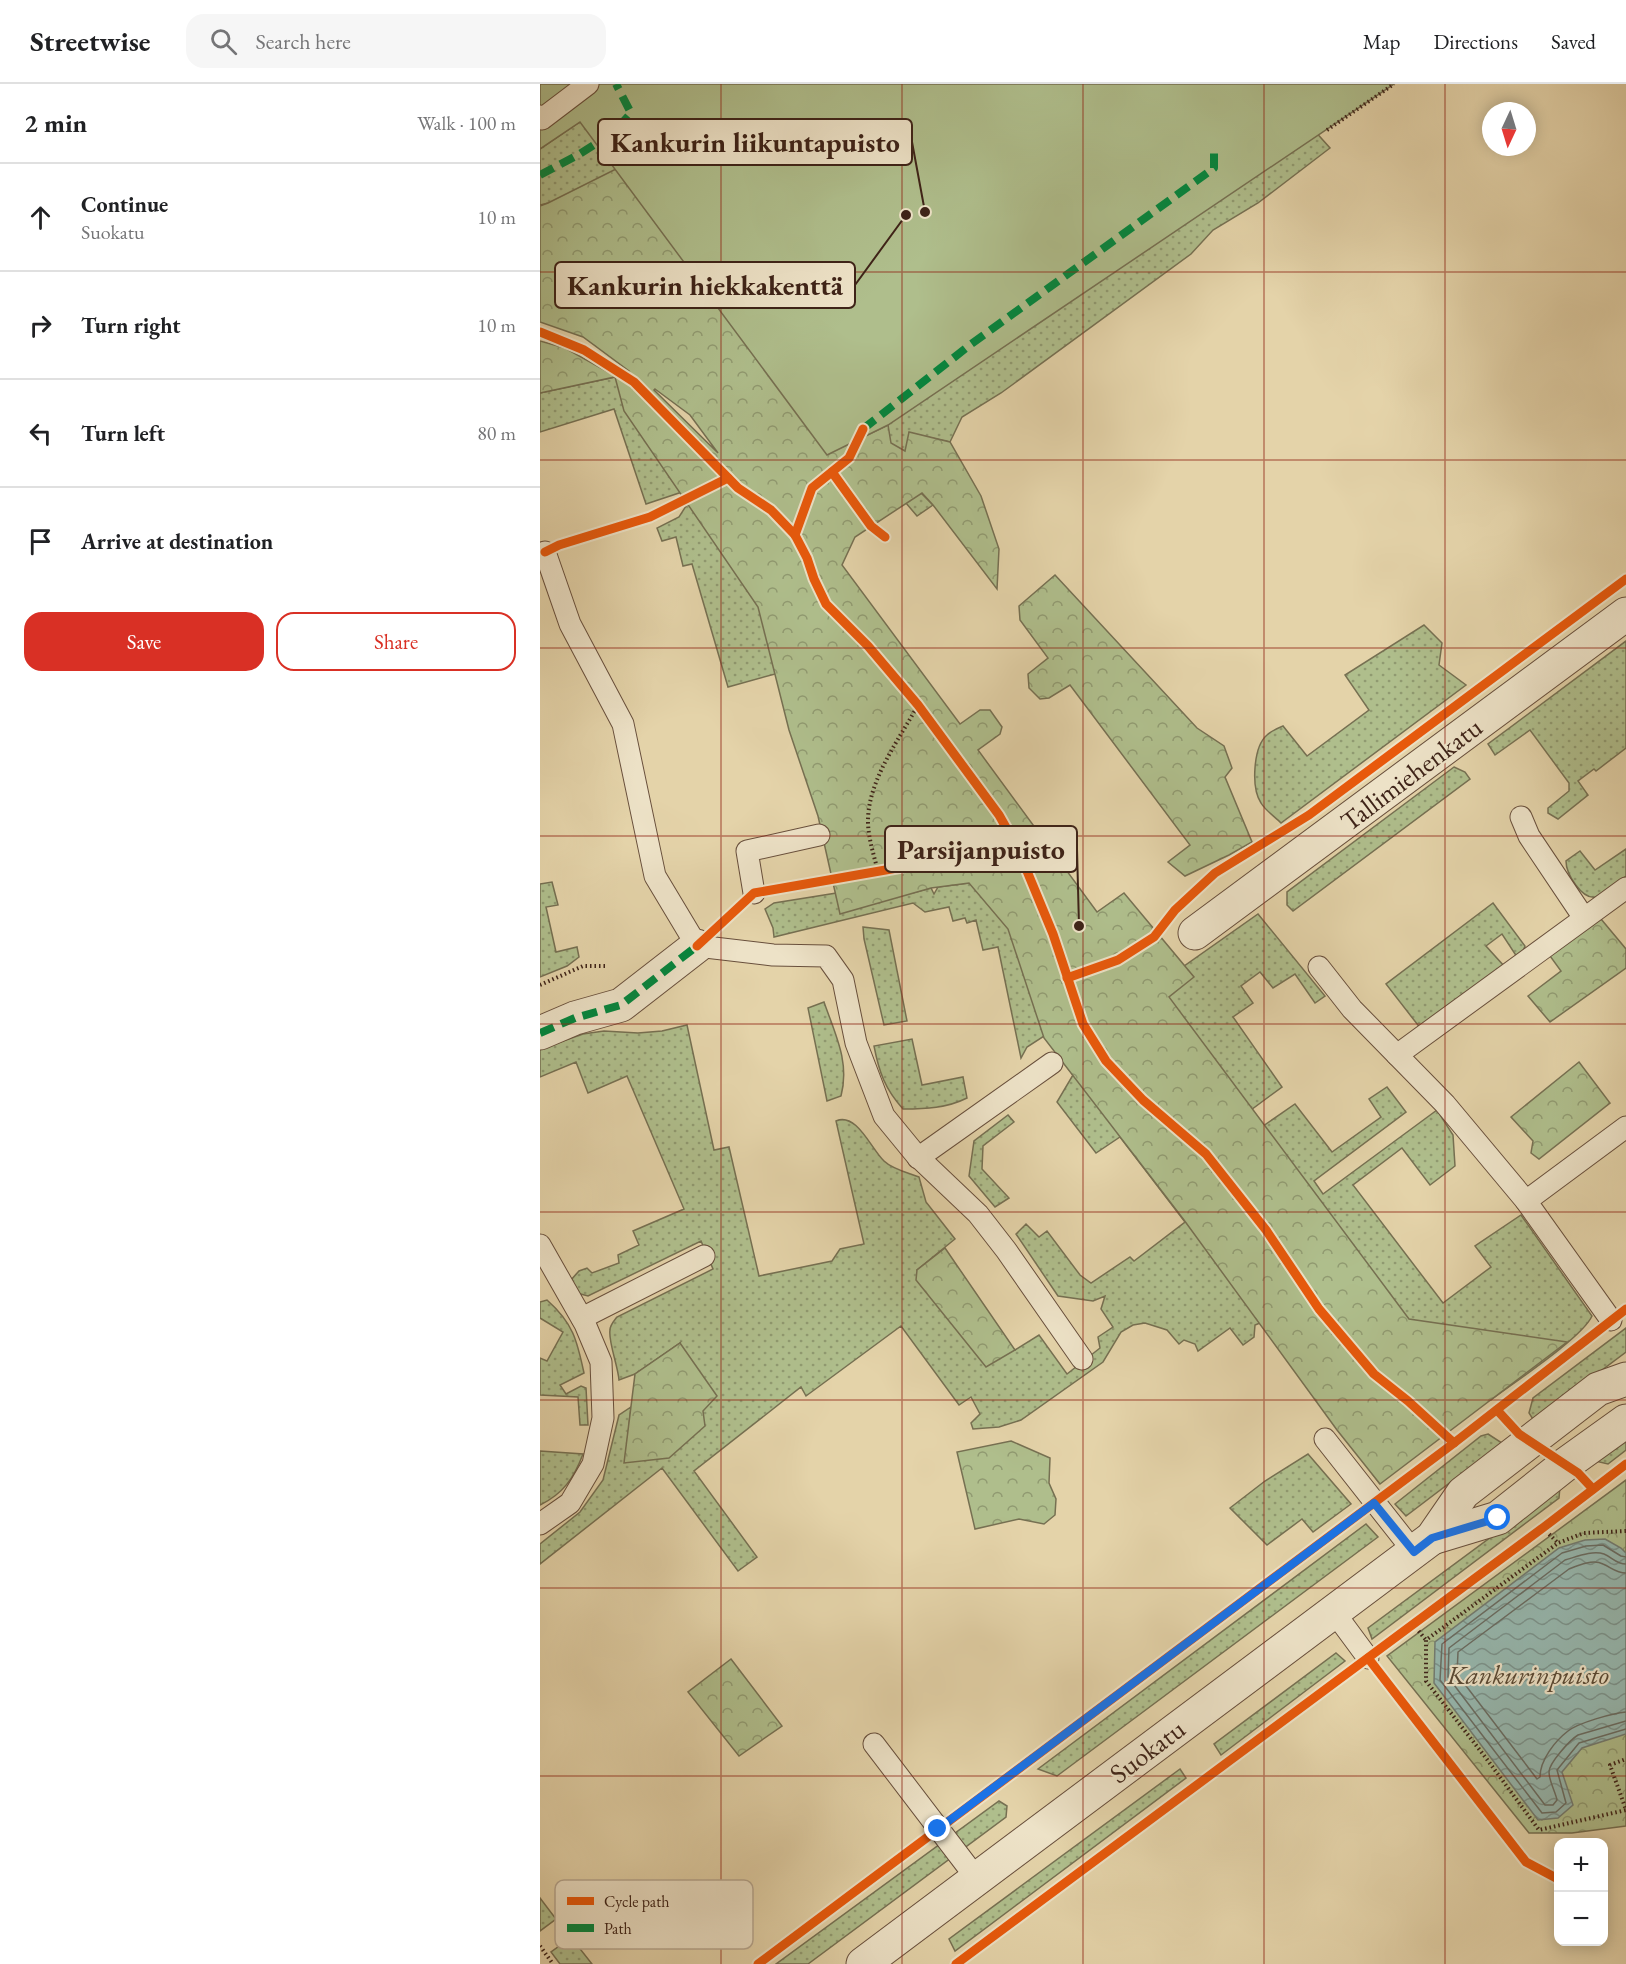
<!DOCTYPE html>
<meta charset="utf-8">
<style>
body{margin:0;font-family:"EB Garamond",serif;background:#f6f6f6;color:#202124}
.controls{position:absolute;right:18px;bottom:18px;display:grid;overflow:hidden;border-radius:12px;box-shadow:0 3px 15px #0003}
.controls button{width:54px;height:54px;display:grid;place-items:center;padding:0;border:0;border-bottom:2px solid #e0e0e0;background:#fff;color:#202124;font:30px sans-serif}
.compass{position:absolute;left:942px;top:18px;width:54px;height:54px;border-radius:50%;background:#fff;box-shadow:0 3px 15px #0003;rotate:184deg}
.stop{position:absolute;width:18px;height:18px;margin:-14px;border:4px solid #1a73e8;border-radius:50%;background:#fff}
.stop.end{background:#1a73e8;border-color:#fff;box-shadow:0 2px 6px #0008}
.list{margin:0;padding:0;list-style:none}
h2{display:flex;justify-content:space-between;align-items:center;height:78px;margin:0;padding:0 24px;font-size:26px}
h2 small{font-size:20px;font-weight:400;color:#757577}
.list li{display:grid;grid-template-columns:39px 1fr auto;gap:18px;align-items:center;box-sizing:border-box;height:108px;padding:0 24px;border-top:2px solid #e0e0e0}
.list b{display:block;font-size:22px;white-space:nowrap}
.list p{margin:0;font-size:20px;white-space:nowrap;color:#757577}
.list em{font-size:20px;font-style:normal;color:#757577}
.actions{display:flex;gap:12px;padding:18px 24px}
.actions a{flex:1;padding:14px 0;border:2px solid #d93025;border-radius:18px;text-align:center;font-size:21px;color:#d93025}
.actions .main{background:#d93025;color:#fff}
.icon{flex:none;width:33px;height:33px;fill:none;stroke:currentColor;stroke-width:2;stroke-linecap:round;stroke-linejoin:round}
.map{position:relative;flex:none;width:1086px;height:1880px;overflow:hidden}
header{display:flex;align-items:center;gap:36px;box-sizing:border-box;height:84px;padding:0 30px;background:#fff;border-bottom:2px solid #e0e0e0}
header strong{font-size:28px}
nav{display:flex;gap:33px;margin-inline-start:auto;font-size:21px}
.search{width:420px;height:54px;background:#f6f6f6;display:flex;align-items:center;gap:15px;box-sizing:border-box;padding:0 21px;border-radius:18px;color:#757577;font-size:22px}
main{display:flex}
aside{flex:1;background:#fff}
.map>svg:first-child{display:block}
</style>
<header>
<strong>Streetwise</strong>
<div class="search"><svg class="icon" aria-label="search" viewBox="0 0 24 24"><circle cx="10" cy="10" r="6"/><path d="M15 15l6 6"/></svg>Search here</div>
<nav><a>Map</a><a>Directions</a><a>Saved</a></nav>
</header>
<main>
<aside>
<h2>2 min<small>Walk · 100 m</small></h2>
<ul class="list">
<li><svg class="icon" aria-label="ahead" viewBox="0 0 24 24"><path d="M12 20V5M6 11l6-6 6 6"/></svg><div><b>Continue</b><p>Suokatu</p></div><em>10 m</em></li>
<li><svg class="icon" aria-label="right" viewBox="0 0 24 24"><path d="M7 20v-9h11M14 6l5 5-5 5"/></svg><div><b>Turn right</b></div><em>10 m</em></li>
<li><svg class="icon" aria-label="left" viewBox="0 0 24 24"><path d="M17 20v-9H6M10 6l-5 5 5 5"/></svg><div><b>Turn left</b></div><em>80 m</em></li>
<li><svg class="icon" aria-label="arrive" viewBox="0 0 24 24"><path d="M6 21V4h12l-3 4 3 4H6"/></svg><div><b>Arrive at destination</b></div></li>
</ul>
<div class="actions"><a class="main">Save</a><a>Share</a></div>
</aside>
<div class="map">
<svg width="1086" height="1880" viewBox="0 0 1086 1880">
<defs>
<pattern id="grass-dots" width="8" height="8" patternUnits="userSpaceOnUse" patternTransform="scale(1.5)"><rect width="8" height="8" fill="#afbe8c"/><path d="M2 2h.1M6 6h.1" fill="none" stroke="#909a71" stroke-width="1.8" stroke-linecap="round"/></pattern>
<pattern id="forest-crowns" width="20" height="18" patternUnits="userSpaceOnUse" patternTransform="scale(1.5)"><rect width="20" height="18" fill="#afbe8c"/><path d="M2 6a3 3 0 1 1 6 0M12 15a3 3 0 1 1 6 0" fill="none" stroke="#909a71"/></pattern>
<pattern id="water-waves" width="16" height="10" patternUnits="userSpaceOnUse" patternTransform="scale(1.5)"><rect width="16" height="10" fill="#96b7ae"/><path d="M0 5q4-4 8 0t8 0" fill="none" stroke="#7c948d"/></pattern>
</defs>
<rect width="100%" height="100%" fill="#e4d3a9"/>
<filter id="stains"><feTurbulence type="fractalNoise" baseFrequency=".00333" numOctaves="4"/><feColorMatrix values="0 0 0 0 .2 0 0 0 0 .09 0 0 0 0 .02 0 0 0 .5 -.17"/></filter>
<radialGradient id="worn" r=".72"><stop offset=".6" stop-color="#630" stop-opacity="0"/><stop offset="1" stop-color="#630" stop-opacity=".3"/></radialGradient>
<g fill="url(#grass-dots)" stroke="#767052" stroke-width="1.5">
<path d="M40,38l733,7 17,19 -72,55 -45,27 -22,24 -190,139 -39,24 -12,25 -41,-9v48l24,24 -16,11 -17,-20 -208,-221 -144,-72 -8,2v-56z"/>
<path d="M75,293l67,115 -36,12 -32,-95 -74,23v-39z"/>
<path d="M164,413l94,176 -23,1 -47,13 -36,-123 -9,2 -7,-29 -14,4 -5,-13 22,-11 7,-11z"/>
<path d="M884,541l18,18 -3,22 27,20 -185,138c-6,-6 -16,-13 -20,-20 -10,-15 -8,-56 6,-68 4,-4 11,-7 16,-9l24,30 62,-46 -24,-35z"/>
<path d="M1086,557v107l-30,23 -2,-2 -16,12 10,14 -30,24 -10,-6v-5l21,-17v-8l-39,-53 -35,25 -7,-11z"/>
<path d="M914,683l11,5 5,7 -177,132 -6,-6v-13z"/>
<path d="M1086,765v27l-30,21c-14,3 -30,-23 -30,-36l14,-10 15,19z"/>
<path d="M378,796l-6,13 19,-5 3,6 4,-7 31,-4 21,8 390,593 -120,-161 -5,2 -1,12 -11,8 -13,-17 -32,23 -3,-7 -11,-4 -5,4 -12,-14 -22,-7 -12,2 -12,7 -18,30 -82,58 -22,7 -26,2 -2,-6 9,-9 -9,-17 -12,8 -58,-79 -95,70 -5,-9 -107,84 63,86 -19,14 -76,-103 -122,96v-20l40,-32 23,-32 16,-65 12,-8 -6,56 55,-120 -45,31 -16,6c-1,-14 -11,-39 -9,-50 0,-5 4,-9 7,-13l96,-48 -12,-28 -113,55 -11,-3 -6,-13 8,-9 8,-3 5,5 27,-10 -1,-8 21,-10 -6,-14 51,-22 -57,-133 -39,17 -12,-31 -36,15v-28l43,-15 21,-3 34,2 24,-2 25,-6 27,125 15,-3 30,129 73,-15 8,-12 24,-5 -28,-123c21,-9 35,28 48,40 8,8 24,12 35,16l7,25 29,37 -38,31 98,80 24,-15 28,39 33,-26 -2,-11 15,-10 -12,-18 4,-13 -12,5 -35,-5 -42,-62 10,-10 13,13 8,-6 33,44 11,8 39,-26 4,4 51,-39 -65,-85 -24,16 -39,-51 16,-27 -29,-39 -17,11 -6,11 -23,-111 -15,3 -7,-30 -9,3 -2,-5 -12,3 -4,-14 -24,5 -12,-9 -139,34 -1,-9 -8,-19 9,-6z"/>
<path d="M12,798l6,23 -12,2 10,45 21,-5 2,10 -12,9 -27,11v-93z"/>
<path d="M953,819l32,43 -3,8 -5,3 -15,-23 -16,12 18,20 -83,63 -35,-45z"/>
<path d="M718,830l67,82 -10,7 -20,-29 -22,14 -13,-16 -19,14 12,17 -20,14 49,70 -73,54 -116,-152 71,-40 20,17z"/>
<path d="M323,843l26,3 18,91 -23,4 -20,-86z"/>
<path d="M284,918c11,32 26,60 17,94l-14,5 -19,-93z"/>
<path d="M372,955l10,46 41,-8 4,21c-20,10 -41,11 -64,11 -18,-20 -24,-37 -29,-63z"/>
<path d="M847,1003l19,25 -92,69 9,13 114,-84 16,25 2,31 -25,19 -28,-37 -49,37 90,118 48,-36 -16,-21 46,-31 71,101c-10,22 -79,67 -101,84l-270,-245 74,-51 37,48 49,-35 -12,-18z"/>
<path d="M468,1031l6,7 -31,24 -1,23 27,29 -14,9 -26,-31 5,-35z"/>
<path d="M7,1216c26,23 30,40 37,73l-24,12 6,9 15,-8 5,2 2,37h-8l-2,-28 -38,-2v-37l7,3 16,-29 -23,-14v-16z"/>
<path d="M1086,1244v24l-92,69 -5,-8 4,-15z"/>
<path d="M948,1350l14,9 -96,73 -11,-12 86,-68z"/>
<path d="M1086,1354v12l-18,14 -13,-3z"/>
<path d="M0,1367l43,3c-9,24 -20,40 -43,51z"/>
<path d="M768,1370l43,50 -38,28 -11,-13 -35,26 -37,-37 35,-27z"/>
<path d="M1020,1402l-1,12 -187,141 -4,-11z"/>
<path d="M826,1440l12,13 -321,239 -19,-7z"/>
<path d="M796,1569l9,8 -124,94 -7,-11z"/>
<path d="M640,1685l6,9 -231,173 -6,-12z"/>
<path d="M459,1717l8,5 -1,11 -198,147h-32z"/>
<path d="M0,1814l16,21 -16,12z"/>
<path d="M32,1853l1,3 19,24h-32l-9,-12z"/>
</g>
<g fill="url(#forest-crowns)" stroke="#767052" stroke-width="1.5" fill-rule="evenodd">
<path d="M90,78l197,292 61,-29 3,18 14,8 4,-19 41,10 31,54 18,53 -2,40 -64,-84 -11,-12 -67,44 -13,28 118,159 20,-14h10l12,17 -2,7 -22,16 119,162 27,-19 70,84 -25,20 240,322 158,23 -187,142 -43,-54 -153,-210 -140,-182 -36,-109 -39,-46 -38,5 -91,26 -22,-98 -29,-86 -31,-123 -134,-196 -9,-34 -75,16v-52l25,7 50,28 14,-5 -46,-34 -43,-15v-116l8,-3zM115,305l35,26 28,38 -64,-63z"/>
<path d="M515,491l142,153 27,18 8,22 -7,9 27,65 -23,13 -44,21 -17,-14 22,-17 -120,-160 -21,13 -9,1 -11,-11 -1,-14 20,-16 -28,-38 -1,-14z"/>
<path d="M1061,835l25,30v19l-76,54 -22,-26 33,-25 -11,-15z"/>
<path d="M1039,978l31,41 -71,56 -8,-6 2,-12 -22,-24z"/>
<path d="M405,1164l70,102 -29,17 -70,-87 1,-10z"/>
<path d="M140,1259l37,53 -14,15 2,15 -36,32 -45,5 11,-89z"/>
<path d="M471,1357l39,17 -1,25 7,16 -1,16 -11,9 -25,-5 -44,10 -18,-77z"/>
<path d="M1086,1396v346l-54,7h-43l-142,-177z"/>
<path d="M191,1575l51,67 -43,30 -51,-64z"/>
</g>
<path fill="#afbe8c" stroke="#767052" stroke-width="1.5" d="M0,0h854l-506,341 -61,30 -247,-333 -40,27z"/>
<path fill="url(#water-waves)" stroke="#737c72" stroke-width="1.5" d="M1065,1455l16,9 5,5v181l-44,14 -20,24 11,33 -15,13 -20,2 -104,-137 1,-41 124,-94 26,-8z"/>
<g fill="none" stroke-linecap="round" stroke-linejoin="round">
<g stroke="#6a6d63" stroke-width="1.5">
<path d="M1086,1473l-5,-1 -18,-11 -17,1 -24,7 -120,91 -2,36 102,133 14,-1 10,-9 -9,-33 22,-27 47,-14"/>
<path d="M1086,1480c-10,0 -14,-7 -22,-10 -12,-4 -28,3 -39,6l-116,88 -1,29 97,128h8l4,-5c-2,-9 -8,-19 -8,-28 0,-9 21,-32 29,-37l48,-14"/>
<path d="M1086,1489c-10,0 -14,-5 -23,-9 -10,-5 -24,1 -34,5l-111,83 -1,22 80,105 3,-2c0,-17 15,-36 28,-46 10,-8 45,-18 58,-19"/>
</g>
<defs>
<g id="service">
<path d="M0,32l2,3 46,-35"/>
<path d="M0,470l5,-2 25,72 53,100 32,152 42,70 76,9 53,1 17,24 13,63 28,73 32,39 62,59 28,36 76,109"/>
<path d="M981,733l8,19 55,82"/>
<path d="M214,809l-7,-42 72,-16"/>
<path d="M779,883l33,42 93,95 81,97"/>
<path d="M857,971l229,-167"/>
<path d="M378,1074l134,-95"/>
<path d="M0,1161l45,79 16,38 2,56 -10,46 -23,39 -30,21"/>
<path d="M42,1234l122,-62"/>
<path d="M1071,1236l-85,-119 100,-74"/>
<path d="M785,1355l89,113"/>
<path d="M794,1528l34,46"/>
<path d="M334,1660l103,135"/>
</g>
<g id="minor">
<path d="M655,849l431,-319"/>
<path d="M0,949l35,-15 46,-13 76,-59"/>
</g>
<g id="tertiary">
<path d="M892,1454l66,-20 68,-54 60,-43"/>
<path d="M323,1880l569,-426 31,-45 135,-104 28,-10"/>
</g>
</defs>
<use href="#service" stroke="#684f3c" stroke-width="23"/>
<use href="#minor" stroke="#684f3c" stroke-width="35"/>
<use href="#tertiary" stroke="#684f3c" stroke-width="35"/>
<g stroke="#3e2318" stroke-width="4" stroke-dasharray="1.5 3" stroke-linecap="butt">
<path d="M787,46l67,-46"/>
<path d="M338,788c-4,-17 -10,-34 -10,-51 0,-41 31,-81 50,-116"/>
<path d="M0,901l43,-19h22"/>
<path d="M1006,1447l12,12"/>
<path d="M1086,1447l-42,2 -26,10 -132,97v41l60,77 53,72 87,-20 -16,-45 16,-6"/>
<path d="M873,1540l13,16"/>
<path d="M0,1862l13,18"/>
</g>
<use href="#service" stroke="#ede2c7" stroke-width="21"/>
<use href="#minor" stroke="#ede2c7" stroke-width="33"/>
<use href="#tertiary" stroke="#ede2c7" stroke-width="33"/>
<g stroke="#00873e" stroke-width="8" stroke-dasharray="15 8" stroke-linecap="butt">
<path d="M0,91l38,-20 36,-23 17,-19 -15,-29"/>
<path d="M323,345l107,-84 244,-177v-19"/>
<path d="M0,949l35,-15 46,-13 76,-59"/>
</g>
<defs>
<g id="cycleway">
<path d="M0,248l44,18 50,32 104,106 33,22 24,25 12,23 7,21 12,25 42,42 50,59 81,110 18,32"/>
<path d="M292,388l39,54 14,11"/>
<path d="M255,451l17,-47 37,-30 14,-29"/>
<path d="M5,468l14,-7 91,-28 78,-39"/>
<path d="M157,862l57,-53 263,-46 36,87 30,90 23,37 37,39 63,54 60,76 53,79 55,65 34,27 46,42"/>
<path d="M527,894l51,-18 36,-23 21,-27 40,-37 94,-58 317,-236"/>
<path d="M957,1326l22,24 59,39 15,16"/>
<path d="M828,1574l158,204 32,17"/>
<path d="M218,1880l696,-521 172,-134"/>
<path d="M416,1880l588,-437 82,-63"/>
</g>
</defs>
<use href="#cycleway" stroke="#ede2c7" stroke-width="13"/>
<use href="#cycleway" stroke="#e8590c" stroke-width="9"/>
</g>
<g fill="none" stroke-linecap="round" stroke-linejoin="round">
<path stroke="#1a73e8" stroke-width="8" d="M398,1745l436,-326 40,49 18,-14 66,-20"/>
</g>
<path fill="none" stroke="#8f2418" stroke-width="1.5" stroke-opacity="0.55" d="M181,0v1880M362,0v1880M543,0v1880M724,0v1880M905,0v1880M0,188h1086M0,376h1086M0,564h1086M0,752h1086M0,940h1086M0,1128h1086M0,1316h1086M0,1504h1086M0,1692h1086"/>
<g text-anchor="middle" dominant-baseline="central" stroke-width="4.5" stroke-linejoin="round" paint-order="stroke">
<g font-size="27" fill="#3e2318" stroke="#ede2c7">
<text transform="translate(871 690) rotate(-37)">Tallimiehenkatu</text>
<text transform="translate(607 1667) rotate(-37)">Suokatu</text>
</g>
<g font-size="27" font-style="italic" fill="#5a4a35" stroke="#ede2c7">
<text x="988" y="1590">Kankurinpuisto</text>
</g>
</g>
<rect x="15" y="1796" width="198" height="69" rx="9" fill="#ede2c7" stroke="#b8a992" stroke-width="1.5"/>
<rect x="27" y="1813" width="27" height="8" fill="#e8590c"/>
<rect x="27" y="1840" width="27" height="8" fill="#00873e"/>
<g font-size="16" fill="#3e2318">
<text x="64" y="1823">Cycle path</text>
<text x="64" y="1850">Path</text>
</g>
<path fill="none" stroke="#3e2318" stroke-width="2" d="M385 128L372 58M366 131L315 201M539 842L537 765"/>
<g fill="#3e2318" stroke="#ede2c7" stroke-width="2">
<circle cx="385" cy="128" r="6"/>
<circle cx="366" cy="131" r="6"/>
<circle cx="539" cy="842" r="6"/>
</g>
<g fill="#ede2c7" stroke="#3e2318" stroke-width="2">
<rect x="58" y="35" width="314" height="46" rx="6"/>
<rect x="15" y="178" width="300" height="46" rx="6"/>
<rect x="345" y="742" width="192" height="46" rx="6"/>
</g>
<g font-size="28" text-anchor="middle" font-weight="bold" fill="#3e2318">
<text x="215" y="68">Kankurin liikuntapuisto</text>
<text x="165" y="211">Kankurin hiekkakenttä</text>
<text x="441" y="775">Parsijanpuisto</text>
</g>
<rect width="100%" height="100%" filter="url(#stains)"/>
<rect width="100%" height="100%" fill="url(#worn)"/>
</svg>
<div class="controls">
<button>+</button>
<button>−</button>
</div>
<svg class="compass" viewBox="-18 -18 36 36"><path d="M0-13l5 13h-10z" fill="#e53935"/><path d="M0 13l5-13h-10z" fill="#757577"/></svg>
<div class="stop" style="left:958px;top:1434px"></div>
<div class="stop end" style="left:398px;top:1745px"></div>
</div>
</main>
